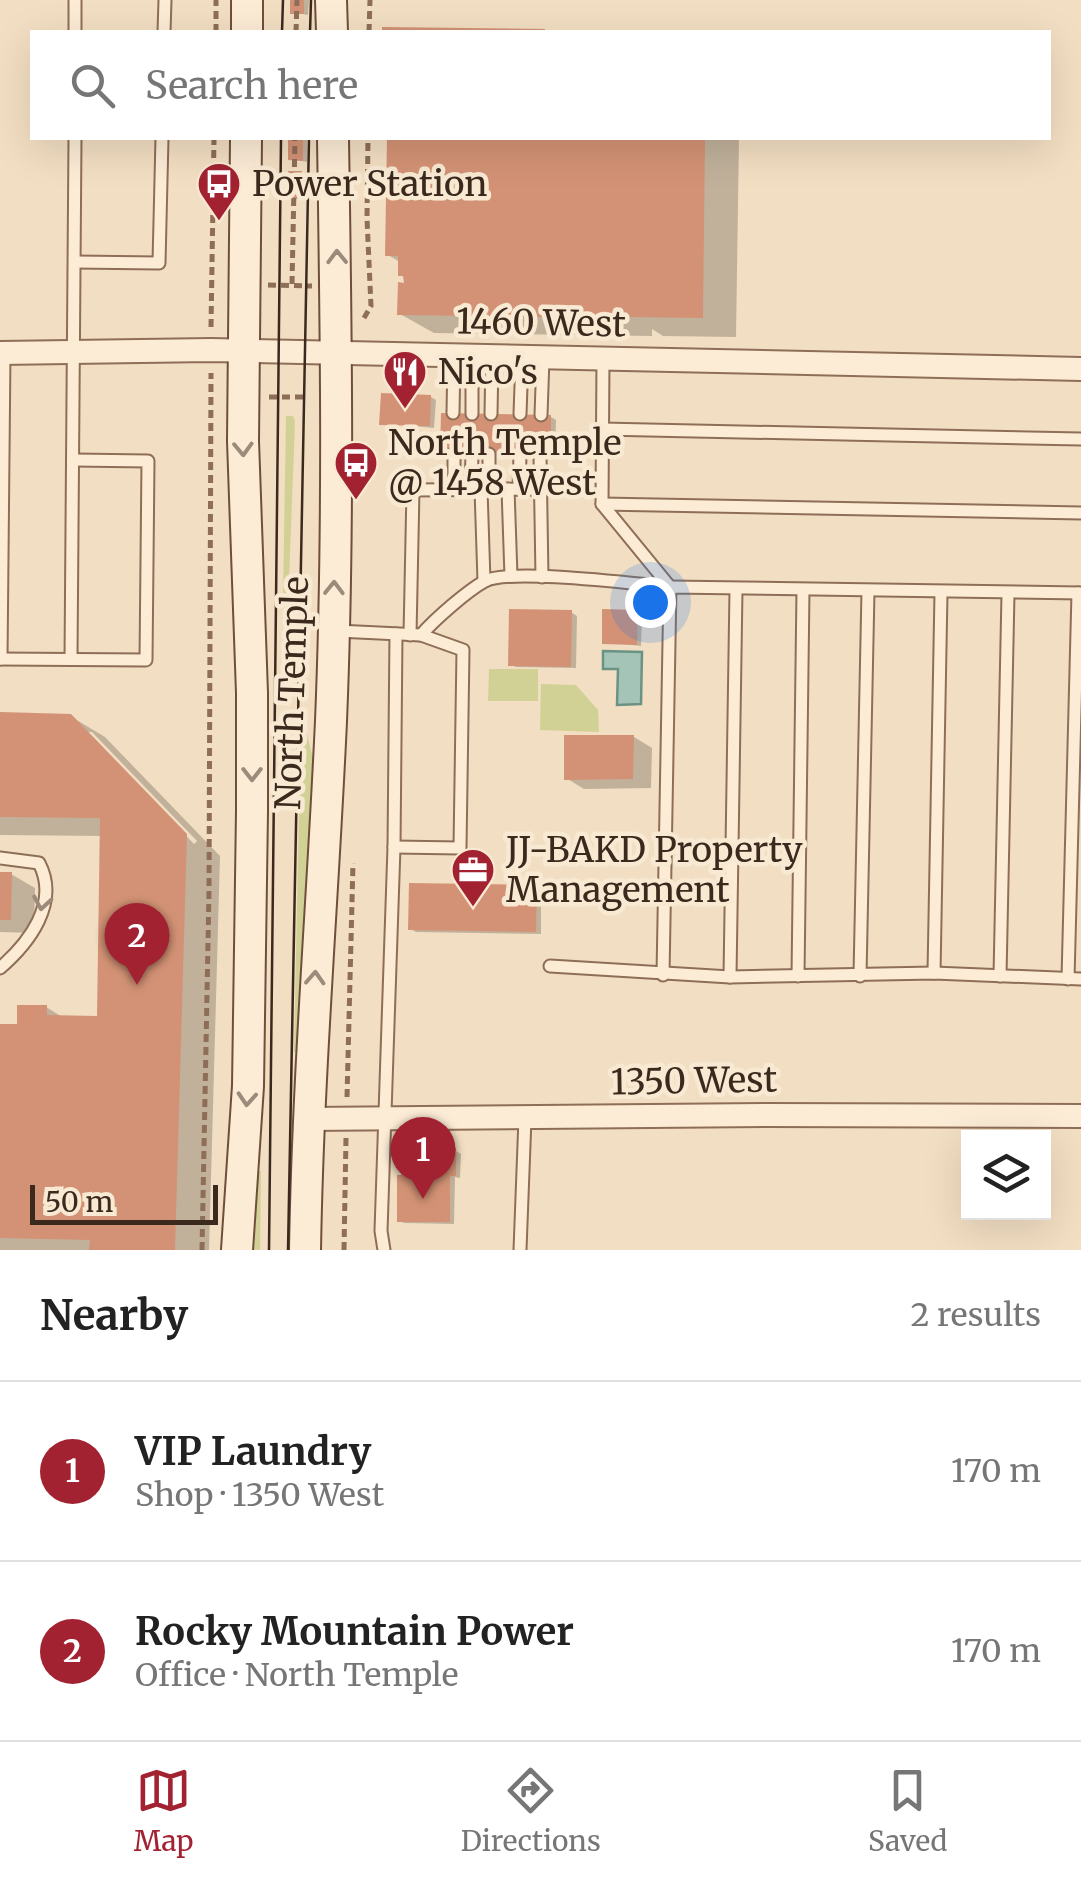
<!DOCTYPE html>
<meta charset="utf-8">
<style>
body{margin:0;font-family:Merriweather,serif;background:#f2f2f2;color:#222}
.controls{position:absolute;right:30px;bottom:30px;display:grid;overflow:hidden;border-radius:0px;box-shadow:0 10px 40px #0002}
.controls button{width:90px;height:90px;display:grid;place-items:center;padding:0;border:0;border-bottom:2px solid #e0e0e0;background:#fff;color:#222;font:50px sans-serif}
.scale{position:absolute;left:30px;bottom:25px;width:188px;box-sizing:border-box;padding-left:10px;border:5px solid #3c291d;border-top:0;font-size:28px;line-height:35px;white-space:nowrap;color:#3c291d;-webkit-text-stroke:8px #f8e9d3;paint-order:stroke}
.you{position:absolute;left:650px;top:602px;width:35px;height:35px;margin:-25px;border:8px solid #fff;border-radius:50%;background:#1a73e8;box-shadow:0 0 0 15px #1a73e833}
.badge{display:grid;place-items:center;width:65px;height:65px;border-radius:50%;background:#a22231;color:#fff;font-size:32px;font-weight:700}
.pin{position:absolute;translate:-50% -82px;filter:drop-shadow(0 2px 5px #0008)}
.pin::after{content:'';position:absolute;top:52px;width:35px;height:30px;background:inherit;clip-path:polygon(0 0,100% 0,50% 100%)}
.list{margin:0;padding:0;list-style:none}
h2{display:flex;justify-content:space-between;align-items:center;height:130px;margin:0;padding:0 40px;font-size:42px}
h2 small{font-size:32px;font-weight:400;color:#767676}
.list li{display:grid;grid-template-columns:65px 1fr auto;gap:30px;align-items:center;box-sizing:border-box;height:180px;padding:0 40px;border-top:2px solid #e0e0e0}
.list b{display:block;font-size:38px;white-space:nowrap}
.list p{margin:0;font-size:32px;white-space:nowrap;color:#767676}
.list em{font-size:32px;font-style:normal;color:#767676}
.icon{flex:none;width:55px;height:55px;fill:none;stroke:currentColor;stroke-width:2;stroke-linecap:round;stroke-linejoin:round}
.map{position:relative;flex:none;width:1081px;height:1250px;overflow:hidden}
.search{position:absolute;background:#fff;box-shadow:0 10px 40px #0002;left:30px;right:30px;top:30px;height:110px;display:flex;align-items:center;gap:25px;box-sizing:border-box;padding:0 35px;border-radius:0px;color:#767676;font-size:38px}
.sheet{height:490px;background:#fff}
nav{display:flex;justify-content:space-around;align-items:center;box-sizing:border-box;height:140px;border-top:2px solid #e0e0e0;background:#fff;font-size:28px;color:#767676}
nav a{display:grid;justify-items:center;gap:5px}
nav .on{color:#a22231}
.map>svg:first-child{display:block}
</style>
<div class="map">
<svg width="1081" height="1250" viewBox="0 0 1081 1250">
<rect width="100%" height="100%" fill="#f2dec2"/>
<g fill="#d1d195">
<path d="M286,416h7l2,5 -9,239 -4,-1z"/>
<path d="M489,669h49v32h-50z"/>
<path d="M541,684l35,1 22,25 1,22 -59,-2z"/>
<path d="M301,714h4l2,21 8,31 -18,286h-3z"/>
<path d="M255,1171h6l-1,79h-10z"/>
</g>
<path fill="#a5c4b8" stroke="#6b9385" stroke-width="2.5" d="M603,651l39,1 -1,52 -24,1 1,-36h-15z"/>
<g fill="#0003" fill-rule="evenodd">
<path d="M292,0h17l-1,15 -16,-3z"/>
<path d="M385,30l174,2h1h-175z"/>
<path d="M291,138l16,1v23l-16,-3z"/>
<path d="M389,138h350l-3,199 -73,-1 -11,-7v7l-218,-3 -34,-19 6,-36 -6,-3v-13l-12,-7z"/>
<path d="M301,173l5,3v23h-10l-5,-3z"/>
<path d="M431,397l5,3 -2,28 -52,-5z"/>
<path d="M551,417l5,3 -1,37 -107,-2 -6,-3z"/>
<path d="M637,612l5,3 -1,31 -37,-4z"/>
<path d="M572,613l5,3 -1,52 -60,-1 -5,-3z"/>
<path d="M0,715l70,1 35,21 115,119 -11,394h-209v-224h20l26,-19 18,11h36l2,-182 -102,-1zM85,732h7l105,109 -3,3z"/>
<path d="M634,737l18,11 -1,40 -67,1 -18,-11z"/>
<path d="M0,874h11l24,14 -1,45 -34,-1z"/>
<path d="M536,887l5,3v44l-125,-2 -5,-3z"/>
<path d="M456,1151l5,3 -1,24 -5,-1 -1,47 -50,-1 -5,-2z"/>
</g>
<g fill="#d39275">
<rect x="290" y="0" width="14" height="14"/>
<path d="M382,27l163,2v3h-163z"/>
<path d="M288,138h15v23l-15,-1z"/>
<path d="M387,138h318l-2,180 -76,-1 -1,-5h-8v6l-221,-3 1,-33 6,1 -1,-7h-5v-20h-13z"/>
<path d="M288,171h14l-1,27h-13z"/>
<path d="M381,393l50,2 -1,31 -51,-1z"/>
<path d="M441,413l110,2v40l-111,-2z"/>
<path d="M509,609l63,1 -1,57 -63,-1z"/>
<path d="M602,609l36,1 -1,35 -35,-1z"/>
<path d="M0,712l71,2 116,120 -12,416h-86l1,-10 -90,-2v-214h17v-19h30v10l50,1 3,-198 -100,-1z"/>
<path d="M564,735h70l-1,44 -69,1z"/>
<path d="M0,872h12l-1,48h-11z"/>
<path d="M409,883l128,2 -1,47 -128,-2z"/>
<path d="M401,1148h55v28h-6v46h-53v-47h4z"/>
</g>
<g fill="none" stroke-linecap="round" stroke-linejoin="round">
<defs>
<g id="lane">
<path d="M75,32v-32"/>
<path d="M164,32l1,-32"/>
<path d="M75,262l84,1 3,-125"/>
<path d="M472,357v57"/>
<path d="M603,359l-1,145 68,83"/>
<path d="M453,413l1,-56"/>
<path d="M491,414l1,-56"/>
<path d="M520,414l2,-56"/>
<path d="M541,415l2,-57"/>
<path d="M602,429l479,10"/>
<path d="M454,453v36"/>
<path d="M489,454v35"/>
<path d="M540,455l2,122"/>
<path d="M481,489l3,92"/>
<path d="M508,489l3,87"/>
<path d="M519,489l1,-34"/>
<path d="M471,490l1,-36"/>
<path d="M602,504l479,9"/>
<path d="M337,631l84,4 42,15 -3,198 -66,-1"/>
<path d="M410,635l3,-145 127,-1"/>
<path d="M421,635c14,-16 46,-44 64,-54 25,-13 151,3 185,6"/>
<path d="M0,659l146,1 2,-199 -74,-1"/>
<path d="M1,659l3,-306"/>
<path d="M71,659l4,-521"/>
<path d="M0,858l39,5c21,40 -10,80 -39,105"/>
<path d="M550,966l180,11 204,-4 147,6"/>
<path d="M934,973l7,-380"/>
<path d="M663,975l7,-388 411,6"/>
<path d="M798,976l5,-386"/>
<path d="M860,976l8,-385"/>
<path d="M1000,976l8,-382"/>
<path d="M730,977l6,-387"/>
<path d="M1068,979l10,-386"/>
<path d="M384,1250l-3,-19 13,-384 2,-213"/>
<path d="M520,1250l5,-132"/>
</g>
<g id="street">
<path d="M0,353l211,-3 870,19"/>
<path d="M307,1119l458,-4 316,1"/>
</g>
<g id="secondary">
<path d="M331,0l1,32"/>
<path d="M247,32v-32"/>
<path d="M237,1250l11,-164 4,-275v-118l-9,-252 3,-303"/>
<path d="M305,1250c3,-177 18,-353 26,-529 8,-195 5,-389 2,-583"/>
</g>
</defs>
<use href="#lane" stroke="#8e6e57" stroke-width="15"/>
<use href="#street" stroke="#8e6e57" stroke-width="26"/>
<use href="#secondary" stroke="#6f4f3b" stroke-width="34"/>
<g stroke="#8e6e57" stroke-width="5" stroke-dasharray="8 5" stroke-linecap="butt">
<path d="M216,32v-32"/>
<path d="M296,32l1,-32"/>
<path d="M369,32l1,-32"/>
<path d="M292,284l3,-146"/>
<path d="M268,285l44,1"/>
<path d="M364,318l7,-12 -4,-87 1,-81"/>
<path d="M211,327l3,-189"/>
<path d="M269,397h39"/>
<path d="M347,1097l6,-234"/>
<path d="M202,1250l7,-359 2,-518"/>
<path d="M344,1250l2,-112"/>
</g>
<use href="#lane" stroke="#fcecd6" stroke-width="11"/>
<use href="#street" stroke="#fcecd6" stroke-width="22"/>
<use href="#secondary" stroke="#fcecd6" stroke-width="30"/>
<g stroke="#3c291d" stroke-width="2.5">
<path d="M282,32l1,-32"/>
<path d="M310,32l1,-32"/>
<path d="M269,1250l12,-1112"/>
<path d="M288,1250l21,-1112"/>
</g>
</g>
<defs><path id="oneway-chevron" d="M-2-3.5L2.5 0L-2 3.5" fill="none" stroke-width="1.6" stroke-linecap="round" stroke-linejoin="round" transform="scale(2.5)"/></defs>
<g stroke="#9c8a7a">
<use href="#oneway-chevron" transform="translate(337 257) rotate(-91)"/>
<use href="#oneway-chevron" transform="translate(243 449) rotate(88)"/>
<use href="#oneway-chevron" transform="translate(334 588) rotate(-89)"/>
<use href="#oneway-chevron" transform="translate(252 774) rotate(90)"/>
<use href="#oneway-chevron" transform="translate(42 903) rotate(100)"/>
<use href="#oneway-chevron" transform="translate(315 978) rotate(-87)"/>
<use href="#oneway-chevron" transform="translate(247 1099) rotate(94)"/>
</g>
<defs>
<symbol id="bus-pin" viewBox="-11 -11 22 30"><path d="M0 17L-7.5 6A9.5 9.5 0 1 1 7.5 6Z" fill="#a22231" stroke="#f8e9d3"/><path d="M-5-6H5V4H4V6H2V4H-2V6H-4V4H-5ZM-3.5-4V0h7V-4ZM-3.5 1.2v1.5H-2V1.2ZM2 1.2v1.5H3.5V1.2Z" fill="#fff"/></symbol>
<symbol id="restaurant-pin" viewBox="-11 -11 22 30"><path d="M0 17L-7.5 6A9.5 9.5 0 1 1 7.5 6Z" fill="#a22231" stroke="#f8e9d3"/><path d="M-5-6h1v4h1v-4h1v4h1v-4h1v5L-1.5 .5V6h-2V.5L-5-1ZM5-6V6H3V1.5H1.5Q1.5-4 5-6Z" fill="#fff"/></symbol>
<symbol id="office-pin" viewBox="-11 -11 22 30"><path d="M0 17L-7.5 6A9.5 9.5 0 1 1 7.5 6Z" fill="#a22231" stroke="#f8e9d3"/><path d="M-6-3h4V-5.5h4V-3h4V5H-6ZM-1-4.5V-3h2v-1.5ZM-6 0V1H6V0Z" fill="#fff"/></symbol>
</defs>
<g fill-rule="evenodd">
<use href="#bus-pin" x="194" y="159" width="50" height="68"/>
<use href="#restaurant-pin" x="380" y="347" width="50" height="68"/>
<use href="#bus-pin" x="331" y="438" width="50" height="68"/>
<use href="#office-pin" x="448" y="845" width="50" height="68"/>
</g>
<g text-anchor="middle" dominant-baseline="central" stroke-width="9" stroke-linejoin="round" paint-order="stroke">
<g font-size="35" fill="#3c291d" stroke="#f8e9d3" text-anchor="start">
<text x="252" y="184">Power Station</text>
<text x="438" y="372">Nico's</text>
<text x="388" y="443">North Temple<tspan x="388" dy="40">@ 1458 West</tspan></text>
<text x="506" y="850">JJ-BAKD Property<tspan x="506" dy="40">Management</tspan></text>
</g>
<g font-size="35" fill="#3c291d" stroke="#f8e9d3">
<text transform="translate(541 323) rotate(1)">1460 West</text>
<text transform="translate(292 693) rotate(-88)">North Temple</text>
<text transform="translate(694 1081) rotate(-1)">1350 West</text>
</g>
</g>
</svg>
<div class="controls">
<button><svg class="icon" aria-label="layers" viewBox="0 0 24 24"><path d="M12 4l9 5-9 5-9-5zM3 14l9 5 9-5"/></svg></button>
</div>
<div class="scale">50 m</div>
<div class="you"></div>
<div class="pin badge" style="left:423px;top:1199px">1</div>
<div class="pin badge" style="left:137px;top:985px">2</div>
<div class="search"><svg class="icon" aria-label="search" viewBox="0 0 24 24"><circle cx="10" cy="10" r="6"/><path d="M15 15l6 6"/></svg>Search here</div>
</div>
<section class="sheet">
<h2>Nearby<small>2 results</small></h2>
<ul class="list">
<li><span class="badge">1</span><div><b>VIP Laundry</b><p>Shop · 1350 West</p></div><em>170 m</em></li>
<li><span class="badge">2</span><div><b>Rocky Mountain Power</b><p>Office · North Temple</p></div><em>170 m</em></li>
</ul>
</section>
<nav>
<a class="on"><svg class="icon" aria-label="map" viewBox="0 0 24 24"><path d="M3 6l6-2 6 2 6-2v14l-6 2-6-2-6 2zM9 4v14M15 6v14"/></svg>Map</a>
<a><svg class="icon" aria-label="directions" viewBox="0 0 24 24"><path d="M12 3l9 9-9 9-9-9zM9 14v-3h6M13 9l2 2-2 2"/></svg>Directions</a>
<a><svg class="icon" aria-label="saved" viewBox="0 0 24 24"><path d="M7 4h10v16l-5-4-5 4z"/></svg>Saved</a>
</nav>
